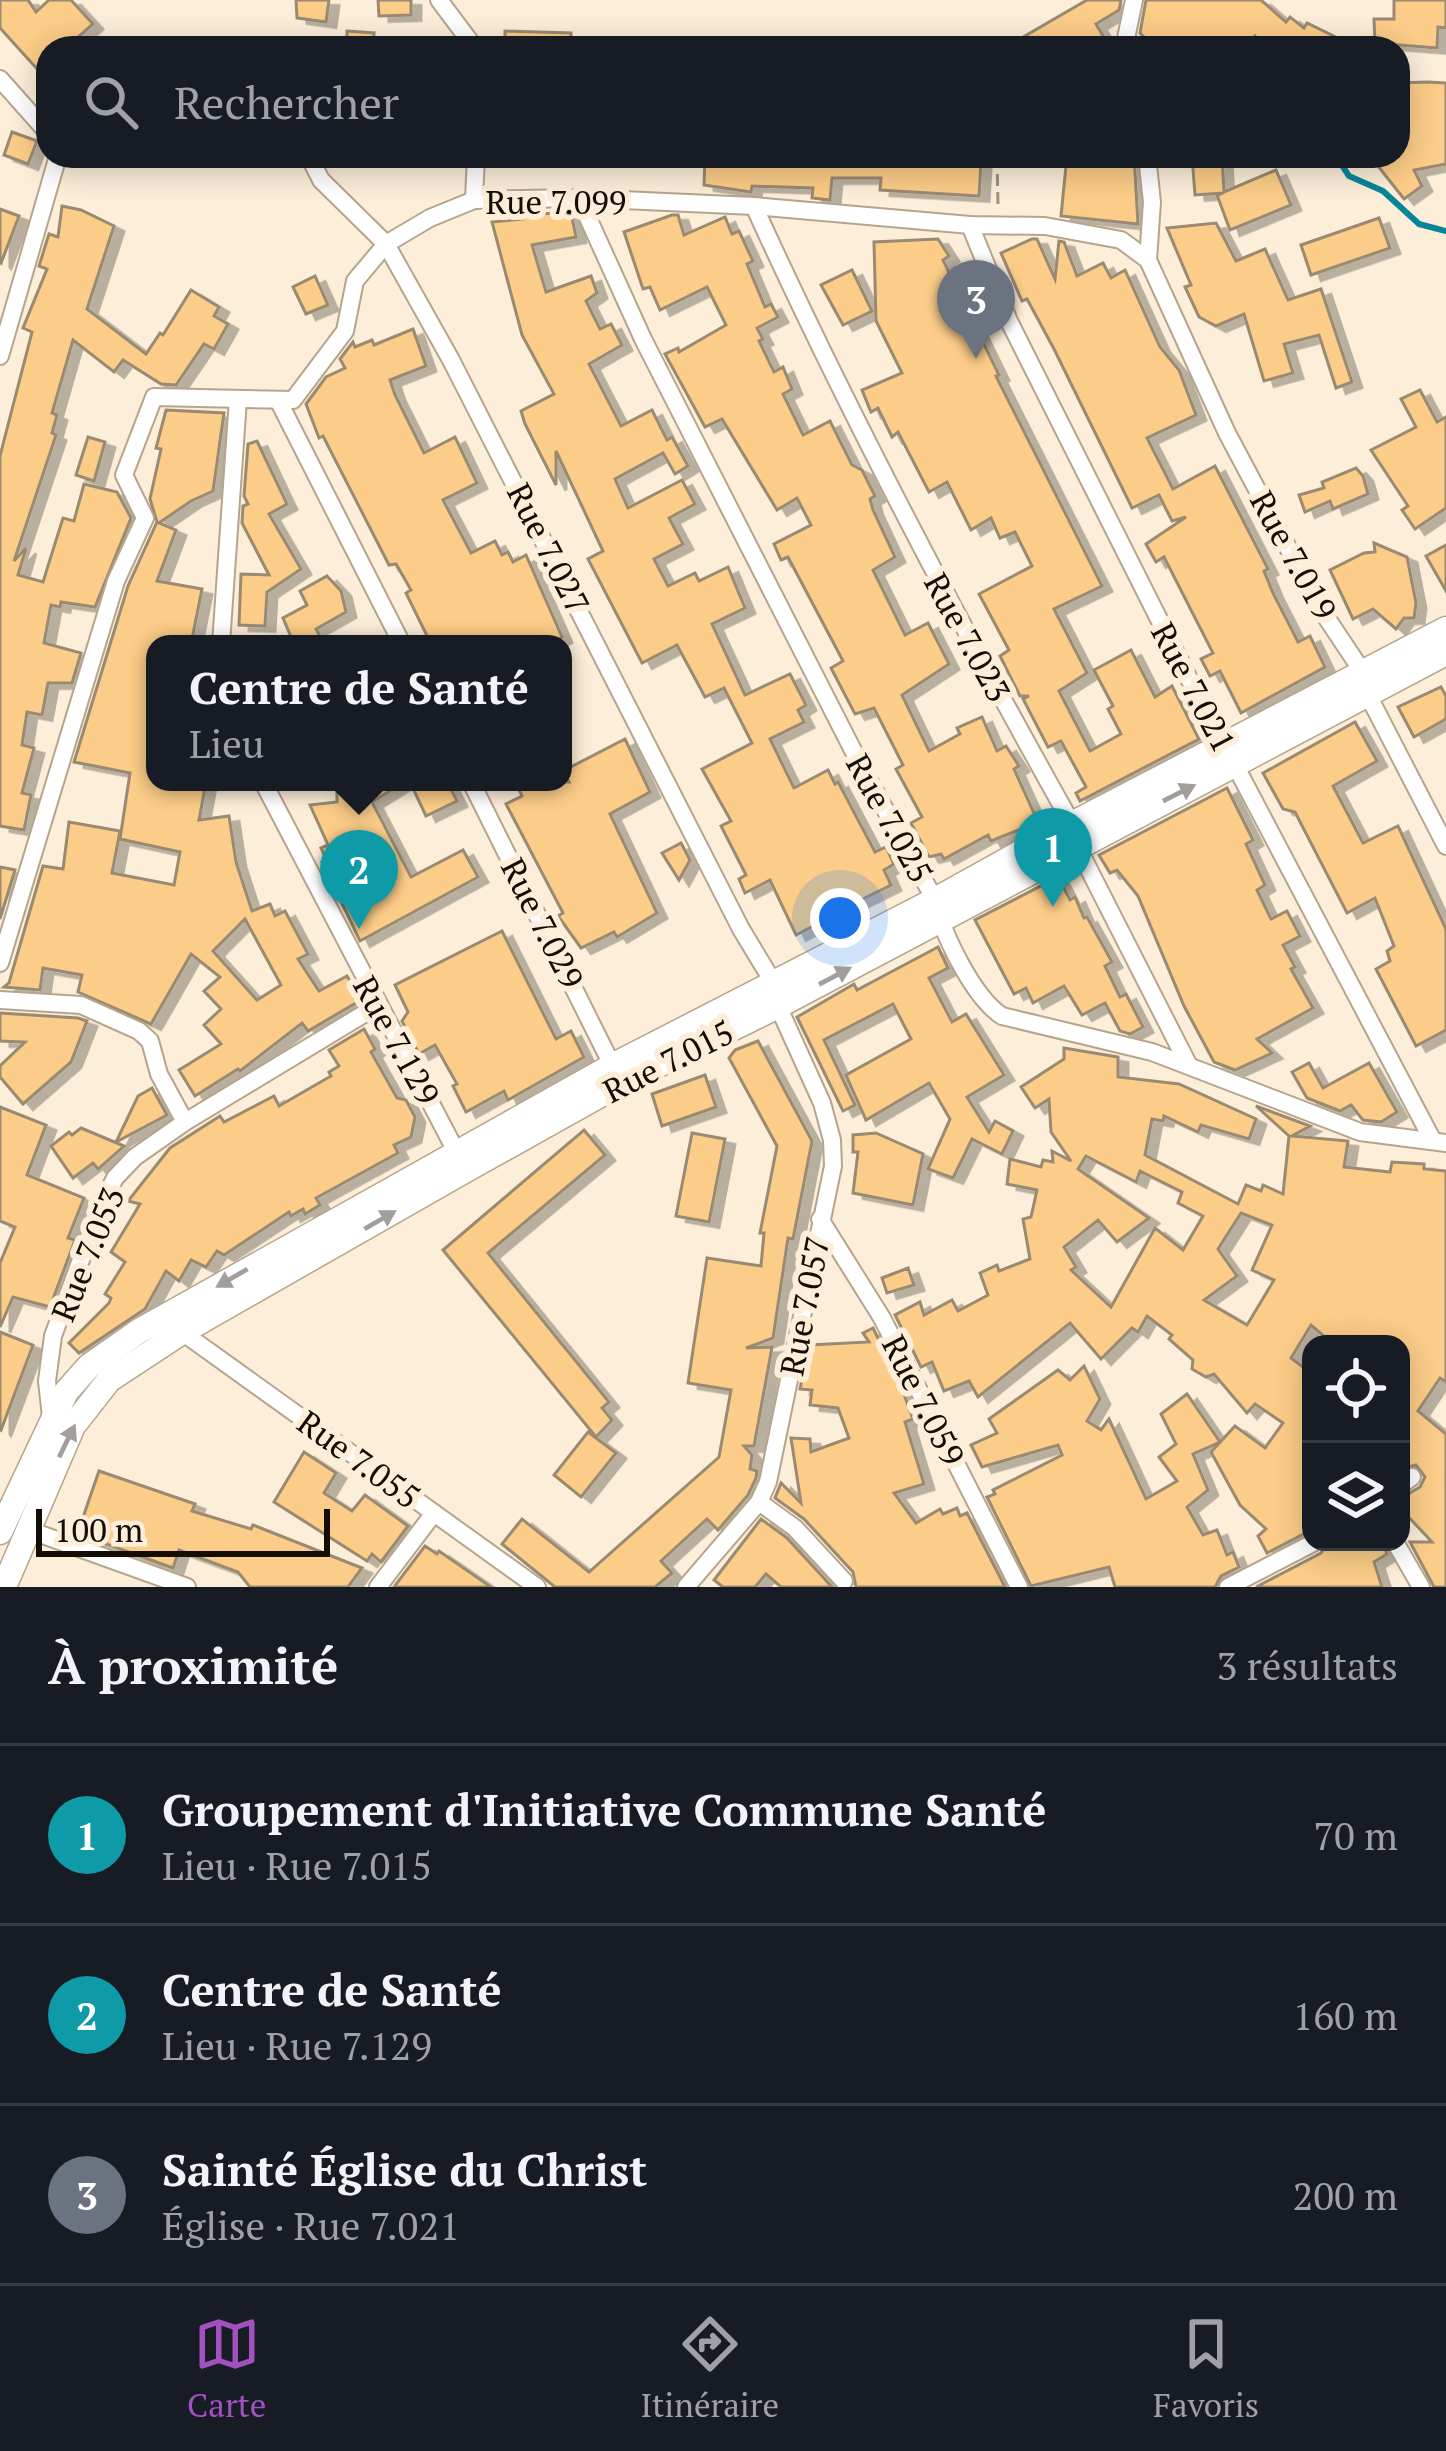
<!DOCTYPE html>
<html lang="fr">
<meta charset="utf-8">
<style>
body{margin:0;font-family:"PT Serif",serif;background:#242831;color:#f1f3f6}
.controls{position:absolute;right:36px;bottom:36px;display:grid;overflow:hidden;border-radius:24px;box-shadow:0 6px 30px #0003}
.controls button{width:108px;height:108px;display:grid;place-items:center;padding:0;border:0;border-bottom:3px solid #363941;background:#171b24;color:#f1f3f6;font:60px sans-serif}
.scale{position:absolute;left:36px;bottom:30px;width:294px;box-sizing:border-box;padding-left:12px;border:6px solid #130d05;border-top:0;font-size:33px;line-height:42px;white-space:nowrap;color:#130d05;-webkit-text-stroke:9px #fceed9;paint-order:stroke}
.you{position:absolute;left:840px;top:918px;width:42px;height:42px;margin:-30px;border:9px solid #fff;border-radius:50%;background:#1a73e8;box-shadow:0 0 0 18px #1a73e833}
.badge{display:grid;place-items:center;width:78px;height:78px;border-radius:50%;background:#a251c1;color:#fff;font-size:39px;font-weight:700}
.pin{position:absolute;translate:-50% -99px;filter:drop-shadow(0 3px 6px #0008)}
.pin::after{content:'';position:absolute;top:63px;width:42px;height:36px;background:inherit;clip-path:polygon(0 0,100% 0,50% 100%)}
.popup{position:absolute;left:146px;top:635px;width:426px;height:156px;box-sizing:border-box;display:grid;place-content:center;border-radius:24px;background:#171b24;filter:drop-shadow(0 3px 9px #0005);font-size:39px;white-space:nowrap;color:#9ea1a6}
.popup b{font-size:45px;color:#f1f3f6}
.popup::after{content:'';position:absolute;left:50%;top:100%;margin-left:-24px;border:24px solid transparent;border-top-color:#171b24}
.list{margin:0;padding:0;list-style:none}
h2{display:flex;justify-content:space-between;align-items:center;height:156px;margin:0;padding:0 48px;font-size:51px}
h2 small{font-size:39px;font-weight:400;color:#9ea1a6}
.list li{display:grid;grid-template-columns:78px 1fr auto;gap:36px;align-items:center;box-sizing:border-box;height:180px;padding:0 48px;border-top:3px solid #363941}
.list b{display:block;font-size:45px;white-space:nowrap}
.list p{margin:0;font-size:39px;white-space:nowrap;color:#9ea1a6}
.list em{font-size:39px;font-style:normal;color:#9ea1a6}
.icon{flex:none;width:66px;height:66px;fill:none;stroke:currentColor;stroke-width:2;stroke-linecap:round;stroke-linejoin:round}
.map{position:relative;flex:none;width:1446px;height:1587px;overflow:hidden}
.search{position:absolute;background:#171b24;box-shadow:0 6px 30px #0003;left:36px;right:36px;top:36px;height:132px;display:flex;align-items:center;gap:30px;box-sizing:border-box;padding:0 42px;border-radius:36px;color:#9ea1a6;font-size:45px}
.sheet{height:696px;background:#171b24}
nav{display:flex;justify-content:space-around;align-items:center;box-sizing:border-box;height:168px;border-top:3px solid #363941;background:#171b24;font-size:33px;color:#9ea1a6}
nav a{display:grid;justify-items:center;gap:6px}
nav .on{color:#a251c1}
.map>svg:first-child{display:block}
</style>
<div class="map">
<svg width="1446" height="1587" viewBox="0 0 1446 1587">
<defs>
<filter id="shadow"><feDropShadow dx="10" dy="5.5" stdDeviation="0" flood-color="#0004"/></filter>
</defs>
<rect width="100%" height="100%" fill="#fceed9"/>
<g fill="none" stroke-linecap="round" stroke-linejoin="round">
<path stroke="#068797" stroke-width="6" d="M1336,156l13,20 34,15 36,33 27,7"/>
</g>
<g fill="#fccd88" stroke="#9a8a72" stroke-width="3" fill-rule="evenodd" filter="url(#shadow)">
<path d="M0,0h28l8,12 13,-12h22l22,24 -16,14 7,10h-36v33l-48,-53z"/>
<path d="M296,0h33l-3,22 -29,-4z"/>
<path d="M378,0h33v15l-32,1z"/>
<path d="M1087,0h34l-2,10 -23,14 14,24h-106z"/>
<path d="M1146,0h115l25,22 4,-5 14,11 3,-5 51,25h-96l-7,-12 -12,12h-106l8,-10 -5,-5z"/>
<path d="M1394,0h52v28l-8,-1 -1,21 -62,-5 -1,-24h20z"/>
<path d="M347,31l27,2 -1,15 -26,-2z"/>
<path d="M505,31l66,2v15h-66z"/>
<path d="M1428,82l18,1v81l-32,6 8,16 -18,13 -34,-43h28v-73z"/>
<path d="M12,132l25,9 -9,23 -24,-9z"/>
<path d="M705,156h178l98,7 -2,33 -99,-6 1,-12h-49l-2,22 -18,-2 1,-10 -61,-2 -1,6 -47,-7z"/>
<path d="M1067,156h67l4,68 -77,-8z"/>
<path d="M1192,156h30l2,36 52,-22 15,35 -61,25 -13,-35 6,-2 -28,2z"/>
<path d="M62,206l19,4 33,16 -27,83 59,45 14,-21 3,2 28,-45 28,17 -5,9 14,8 -14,25 -10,-5 -28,41 -15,-1 -38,-24 -9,12 -41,-32 -21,73 5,2 -5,18 4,2 -42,126 12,-13 -8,27 25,7 20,-64 11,3 10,-37 33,8 14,26 -36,89 -34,-5 -1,5 -9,-2 -7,38 37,10 -9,30h-24l-6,32 -15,-3 -5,33 12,3 -12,45 9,2 -7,35 -24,-4v-370l32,-124 -9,-4 24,-59 -8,-3 10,-32 9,3z"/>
<path d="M0,209l19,7 -18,47 -1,-1z"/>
<path d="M571,213l5,24 -44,8 14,47 45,-16 6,17 -11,8 14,28 11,-5 11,21 -33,19 32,62 31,-16 15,30 5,-3 16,29 -13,8 -12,-21 -48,26 13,29 54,-28 13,24 -26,14 14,26 -29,15 14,27 27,-13 4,8 29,-14 17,41 -33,16 33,71 45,-21 16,31 -8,5 6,12 -34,17 24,49 34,-18 7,14 3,-2 37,70 11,-5 8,17 -10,6 7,15 -40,20 6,11 -14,7 -5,-10 -42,22 -26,-55 -25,13 -6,-14 7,-4 -25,-49 10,-5 -29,-52 50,-26 -28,-55 -19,9 -28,-52 -35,18 -54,-104 15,-8 -47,-100v34l-31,-61 -4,-13 33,-17 -32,-59 -30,-113 31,-3 -1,-5z"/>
<path d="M672,215h6l6,20 41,-18 7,17 7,-3 14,30 -6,3 18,43 6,-3 7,13 -21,11 6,11 -4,2 15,31 9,-5 9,22 -9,5 20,41 27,-14 22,44 10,5 13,26 -5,3 3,11 22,47 -22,13 32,65 23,-12 21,41 -47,31 27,56 31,-17 -3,-6 25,-11 15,34 9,-5 13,20 -5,3 24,53 -47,19 -3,-6 -44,24 -3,-5 -12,3 -18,-34 11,-6 -26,-48 7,-4 -29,-57 -19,6 -24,-46 12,-7 -55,-104 -7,3 -7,-16 37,-19 -14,-27 -20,12 -55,-91 -17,8 -40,-73 13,-6 1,4 47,-27 -19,-38 -47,23 -10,-23 -7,2 -19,-57z"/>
<path d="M1379,218l11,30 -79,27 -10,-30z"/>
<path d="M1216,223l20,38 29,-12 23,51 33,-11 31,93 -16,6 -17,-53 -35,9 9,29 -29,8 -20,-67 -28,12 -17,-9 -14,-30 6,-2 -24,-57z"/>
<path d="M938,239l11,17 -6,4 56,115 -3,1 106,210 -48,23 33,64 -28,18 31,60 31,-17 -13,-25 5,-3 -19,-36 37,-20 24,47 17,-11 27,53 -119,62 -4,-8 10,-6 -25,-46 -13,6 -25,-48 6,-3h-9l-20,-40 9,-6 -30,-56 53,-28 -17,-34 -15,6 -9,-20 -20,12 -24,-48 -18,10 -31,-60 -6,5 -14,-29 -7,4 -9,-22 40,-17 -26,-52 -2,-79z"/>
<path d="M1032,239h5l18,40 4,-38 5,1 13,34 26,-13 8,15 14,-8 35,77 19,23 17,45 -49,23 26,51 42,-23 53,103 -4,2 9,22 25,49 12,-6 15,31 -84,46 -21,-42 -10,5 -9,-17 12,-6 -49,-96 -8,5 -10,-18 40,-27 -14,4 -13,-26 -27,13 -78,-159 -27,-50 -5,2 -21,-48z"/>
<path d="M852,270l20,41 -29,14 -22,-40z"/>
<path d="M315,276l13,29 -22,9 -13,-27z"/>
<path d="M413,329l13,37 -36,14 5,15 29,58 31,-16 22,46 -34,17 28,53 24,-12 7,14 6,-3 5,10 13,-7 36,82 -13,7h-118l-25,-51 5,-3 -15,-26 -7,1 -66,-129 -4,2 -13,-34 20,-27 19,-9 -5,-9 13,-17 2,5 17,-7 2,5z"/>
<path d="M1420,390l17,32 9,-5v91l-31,21 -13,-19 6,-4 -37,-56 45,-23 -15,-28z"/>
<path d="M166,410l58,3 -11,78 -22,10 -32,22 17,7 -19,51 45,8 -11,55h-36v138h51l-7,38 30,-4 7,46 16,49 18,-7 5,12 10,-5 23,43 -10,5 21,32 28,-15 14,24 -53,31 -6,-8 -62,48 -2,-2 -43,27 -16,-26 42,-26 -17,-19 17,-16 -17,-18 16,-14 -29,-23 -40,70 -73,-32 4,-17 -39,-7 -3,22 -36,-3 5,-4 34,-117 20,3 6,-47 51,9 -8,42 62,12 6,-33 -60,-13 10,-66 -56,-11 54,-176 29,-64 -7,-23 11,-50 -5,-1zM245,919l36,66 -24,15 -44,-49z"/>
<path d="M88,437l17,5 -11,39 -18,-6z"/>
<path d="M257,441l30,63 -18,10 32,55 -34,23 -2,34 -26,-1 2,-51 28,1 -27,-52 1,-17 5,-2 -4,-8 4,-52z"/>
<path d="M1356,468l7,8 5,18 -35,15 -3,-8 -25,11 -6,-17 25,-7 -2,-6z"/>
<path d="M1374,543l33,14 9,46 -2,15h-10l-8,11 -23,-20 -20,10 -23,-49 34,-17 11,-1z"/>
<path d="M1446,545v46l-20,-35z"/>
<path d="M327,576l14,15 5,21 -30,17 8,15h-30l-11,-26 24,-13 -7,-14z"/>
<path d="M1441,687l5,9v23l-32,18 -16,-30z"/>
<path d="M1355,722l22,39 -44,25 30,57 35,-17 48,103v101l-30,16 -40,-77 14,-8 -3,-10 7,-5 -19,-48 -28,15 -52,-101 -12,-3 -20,-36z"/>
<path d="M625,739l25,53 -40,22 47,99 -40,24 -3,-5 -33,16 -23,-32 5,-3 -57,-109 16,-8 -4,-9 8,-5h43l-6,-11z"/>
<path d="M337,782h67l-32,20 39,75 52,-27 15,27 -118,64 -38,-79 4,-3 -5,-11 7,-3 -18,-40 27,-3z"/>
<path d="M410,782h37l10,19 -31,15z"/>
<path d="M1227,788l26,52 -7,4 19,41 -8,5 14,29 16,-8 13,25 -17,9 12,22 -4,2 22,39 -56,31 15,14 -37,17 -21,-8 -30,-56 -46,-110 -21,-26 -7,3 -11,-18z"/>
<path d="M681,843l9,17 -11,20 -17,-27z"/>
<path d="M0,867l15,3 -15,49z"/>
<path d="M1058,877l12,23 5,-3 9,21 3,-1 25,45 -7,4 15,31 6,-3 17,33 -13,7 -10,-3 -15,-28 -23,12 -18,-29 -31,17 -7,-15 -12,6 -39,-74z"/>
<path d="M502,931l54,108 15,-8 13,26 -76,43 -4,-9 -38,21 -13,-26 4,-2 -22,-39 -16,9 -17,-33 6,-9 -13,-27z"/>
<path d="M938,947l10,21 -19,10 23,44 14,-8 38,61 -37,22 22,35 6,-11 18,10 -11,23 -30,-15 -19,39 -25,-9 22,-50 -21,-36 -63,37 -20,-45 65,-36 -18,-35 -69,36 31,65 -12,6 -46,-94 57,-33 3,6z"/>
<path d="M0,1013l78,5 9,3 -16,41 -48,42 -23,-27v-11l25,-24 -25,-1z"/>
<path d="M364,1029l11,20 -4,3 26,46 9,2 9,17 -4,20 -17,8 4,8 -82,45 4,7 -15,9 -2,-5 -12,7 -2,-4 -65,43 -7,-4 -11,16 -15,-7 -12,21 -13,-10 -21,38 -66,44 -10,-10 40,-40 2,-5 -6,-4 20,-32 -14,-10 29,-48 -12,-3 42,-53 50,-32 4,6 50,-26 5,10 52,-30 -2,-4 10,-6 -10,-16z"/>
<path d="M758,1041l54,100 -19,98 -5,-1 -15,100 -27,10 26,-1 -18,99h-10l8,9 -2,14 7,2 -1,7 -8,17 -30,35 -11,-11 -46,42 11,12 -17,14h-100l-53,-43 20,-25 67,53 130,-115 12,-67 -43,-7 19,-125 54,8 3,-33h-4l17,-87 -48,-88 6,-8z"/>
<path d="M1064,1048l54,9v20l61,7 77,35 -7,20 -48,-14 -3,7 -34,-16 -1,5 -11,-2 -7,36 93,49 8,-19 15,6 2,-6 20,9 6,-58 -33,-30 54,20 -18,10 56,5 -4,26 46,5 2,-10 32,2v5l22,2v211l-6,-4 -22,33 28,23v153h-12l-24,-45h22l-31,-33v-11l19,-11 5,-10 -9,-12 -15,4v-125h-68l-22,-19 -20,33 20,15v157l-44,23 -9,-17 8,-7 -26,-24 -29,-53 24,-26 30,22 18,-25 -28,-19 -8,9 -33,-39 -8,3 -14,-8 1,-9 -24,-21 3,-4 -25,-19 -9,16 -6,-4 -31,31 -31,-36 -92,74 -9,-16 -25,10 -12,-29 -11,5 -26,-52 25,-13 4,13 28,-15 6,11 30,-16 -8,-22 17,-8 2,6 31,-12 -7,-40 8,-2 6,-27 -30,-6 3,-25 31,8 2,-7 10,2 -1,-11 19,10 -20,-29 -2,-33 -14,9 -14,-21 43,-28zM1086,1156l50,26 4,-11 42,21 -4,11 25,13 -20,34 -28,-22 -44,79 -40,-37 5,-3 -12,-20 34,-27 19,22 32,-24 -71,-49zM1241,1213l31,12 -20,45 22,10 -27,45 -43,-25 33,-24 -19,-27z"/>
<path d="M1309,1063l14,25 46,-25 28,49 -16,10 -18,-2 -12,-15 -11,6 -33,-13 -15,-26z"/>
<path d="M705,1075l11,32 -54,19 -10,-32z"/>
<path d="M152,1088l15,27 -51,27 22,-46z"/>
<path d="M0,1107l46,18 -19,50 57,23 -16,40 7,2 -25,67 -37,-10 -13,30v-64l15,-36 -15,-6z"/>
<path d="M81,1128l43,18 -26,23 -5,-6 -20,15 -22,-32 18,-14 3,3z"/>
<path d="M584,1130l21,25 -117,98 121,149 -7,6 10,12 -16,17 -153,-187z"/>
<path d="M692,1133l33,6 -16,83 -33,-6z"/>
<path d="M876,1133l47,21 -10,51 -60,-12 5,-41h-5v-17z"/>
<path d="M908,1268l6,17 -27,8 -5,-15z"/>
<path d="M873,1328l25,50 15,41 -8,3 19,62 -30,9 22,30 24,-14 3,5 14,-6 3,8 7,-3 38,74h-149l-3,-15 -49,-53 -29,-21 6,-15 20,20 -10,-65 19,1 1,13 38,-14 -11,-30 -28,-3 2,-15 -12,-1 9,-44 60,-3 -6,-9z"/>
<path d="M0,1332l33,13 -32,85 -1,-1z"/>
<path d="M1084,1366l16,33 -13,22 14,9 8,-11 37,80 31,-18 -18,-24 17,-13 -15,-30 26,-20 33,48 -27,12 15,36 -21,17 16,28 14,-5 10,25 6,-3 6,15 -18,9 -6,11h-100l-6,-20 -78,19 -44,-89 8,-3 -2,-4 69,-35 -4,-10 -76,22 -11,-22 26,-12 -8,-14 69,-49 12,10z"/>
<path d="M588,1432l28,21 -35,44 -27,-22z"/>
<path d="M304,1452l32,21 -12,20 28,18 13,-16 43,31 -27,36 -9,-8 -5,7 -93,-59z"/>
<path d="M99,1471l96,33 -3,7 59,18 2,-4 109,43 -14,19h-98l-12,-15 -59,-22 -6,18 -89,-32 3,-7 -7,-3z"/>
<path d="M761,1519l26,19 45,49h-51l-15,-13 -11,13h-32l-9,-7z"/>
<path d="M1328,1542h54l5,12 -13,8 8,25h-126l65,-34z"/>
<path d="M425,1546l12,8 2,-3 52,36h-97z"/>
</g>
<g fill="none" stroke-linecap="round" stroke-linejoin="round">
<defs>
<g id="minor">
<path d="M439,0l36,48"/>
<path d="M1124,48l10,-48"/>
<path d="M0,79l48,54"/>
<path d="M309,156l12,24 65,64 65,116 290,569 32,53 5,24 44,97 10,37 1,26 -65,316 -9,20 -73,85"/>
<path d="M1147,156l5,46 -4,58"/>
<path d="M579,198l64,141 218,427 74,134c7,33 38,97 67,116l150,36 208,80 86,11"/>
<path d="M474,200l2,-44"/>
<path d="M754,206c96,211 204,415 318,618l5,22 111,218"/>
<path d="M970,225l39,96 180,358 40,65 6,21 198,376"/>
<path d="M0,356l58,-200"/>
<path d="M278,400l124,244"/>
<path d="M221,644l17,-245"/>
<path d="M263,782l197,377"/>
<path d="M471,782l144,289"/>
<path d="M0,963l116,-382 29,-63 -21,-43 30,-78 139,3 52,-69 10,-50 31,-37 44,-26 44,-18 105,-2 175,8 216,19 75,1 76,14 27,20 79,173 93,175 44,66 4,21 78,151"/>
<path d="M0,1000l81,5 58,26 11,10 9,33 26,48"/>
<path d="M820,1219l62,99 137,269"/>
<path d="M182,1332l355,255"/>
<path d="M51,1417l-4,-36 6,-45 47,-128 15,-30 20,-21 50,-35 192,-116"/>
<path d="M1401,1485l11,-8"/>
<path d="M759,1502l36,26 49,53"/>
<path d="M29,1530l158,57"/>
<path d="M1395,1542l26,45"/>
<path d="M378,1587l56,-74"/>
<path d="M1228,1587l87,-45"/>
</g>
<g id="secondary">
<path d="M0,1532l66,-140 23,-26 50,-35 475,-266 321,-165 137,-76 374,-195"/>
<path d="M4,1587l69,-161 36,-46 73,-48 282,-161 154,-86 160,-79 668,-353"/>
</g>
</defs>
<use href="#minor" stroke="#b6a58c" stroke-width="20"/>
<use href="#secondary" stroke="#b6a58c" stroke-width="27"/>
<path stroke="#9e9383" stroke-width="3" stroke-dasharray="12 6" stroke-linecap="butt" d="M997,156l1,50"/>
<use href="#minor" stroke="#fff" stroke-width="16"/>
<use href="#secondary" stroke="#fff" stroke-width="24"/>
</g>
<defs><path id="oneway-solid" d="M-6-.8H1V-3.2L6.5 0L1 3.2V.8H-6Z" transform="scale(3)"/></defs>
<g fill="#a19e9b">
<use href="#oneway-solid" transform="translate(1179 793) rotate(-27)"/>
<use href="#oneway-solid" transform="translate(835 976) rotate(-28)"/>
<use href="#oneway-solid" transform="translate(380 1220) rotate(-30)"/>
<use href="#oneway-solid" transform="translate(232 1278) rotate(150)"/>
<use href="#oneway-solid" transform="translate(67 1441) rotate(-64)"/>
</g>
<g text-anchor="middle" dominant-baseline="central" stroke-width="12" stroke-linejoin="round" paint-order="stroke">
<g font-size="33" fill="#130d05" stroke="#fceed9">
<text x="556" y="201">Rue 7.099</text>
<text transform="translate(549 548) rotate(63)">Rue 7.027</text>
<text transform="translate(1294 555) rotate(61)">Rue 7.019</text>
<text transform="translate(968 637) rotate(61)">Rue 7.023</text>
<text transform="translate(1194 687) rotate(62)">Rue 7.021</text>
<text transform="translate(890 818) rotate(61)">Rue 7.025</text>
<text transform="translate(543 923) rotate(63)">Rue 7.029</text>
<text transform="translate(397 1040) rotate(61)">Rue 7.129</text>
<text transform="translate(668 1061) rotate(-27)">Rue 7.015</text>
<text transform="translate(87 1254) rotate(-68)">Rue 7.053</text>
<text transform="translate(804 1306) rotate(-79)">Rue 7.057</text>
<text transform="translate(924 1400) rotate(63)">Rue 7.059</text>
<text transform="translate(359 1459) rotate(36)">Rue 7.055</text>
</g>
</g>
</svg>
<div class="controls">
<button><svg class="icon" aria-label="locate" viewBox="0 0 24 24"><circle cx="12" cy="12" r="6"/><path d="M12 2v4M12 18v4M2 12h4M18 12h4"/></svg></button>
<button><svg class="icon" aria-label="layers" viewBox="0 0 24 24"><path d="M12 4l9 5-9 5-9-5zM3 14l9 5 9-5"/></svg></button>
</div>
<div class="scale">100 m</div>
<div class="you"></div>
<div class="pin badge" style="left:1053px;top:907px;background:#0f9aa8">1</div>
<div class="pin badge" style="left:359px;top:929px;background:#0f9aa8">2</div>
<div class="popup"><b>Centre de Santé</b>Lieu</div>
<div class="pin badge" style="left:976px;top:359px;background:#6b7280">3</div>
<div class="search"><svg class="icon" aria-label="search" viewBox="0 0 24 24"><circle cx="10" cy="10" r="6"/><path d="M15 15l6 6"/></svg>Rechercher</div>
</div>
<section class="sheet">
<h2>À proximité<small>3 résultats</small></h2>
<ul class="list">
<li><span class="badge" style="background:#0f9aa8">1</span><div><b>Groupement d'Initiative Commune Santé</b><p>Lieu · Rue 7.015</p></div><em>70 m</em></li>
<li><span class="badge" style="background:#0f9aa8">2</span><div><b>Centre de Santé</b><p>Lieu · Rue 7.129</p></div><em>160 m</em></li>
<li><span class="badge" style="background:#6b7280">3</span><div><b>Sainté Église du Christ</b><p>Église · Rue 7.021</p></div><em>200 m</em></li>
</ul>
</section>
<nav>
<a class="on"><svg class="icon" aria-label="map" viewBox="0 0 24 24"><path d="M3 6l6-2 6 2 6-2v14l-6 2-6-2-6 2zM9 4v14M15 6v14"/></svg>Carte</a>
<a><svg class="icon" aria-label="directions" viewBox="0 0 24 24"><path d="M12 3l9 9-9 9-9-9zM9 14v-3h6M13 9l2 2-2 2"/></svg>Itinéraire</a>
<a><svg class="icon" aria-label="saved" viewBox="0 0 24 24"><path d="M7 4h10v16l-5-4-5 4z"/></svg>Favoris</a>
</nav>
